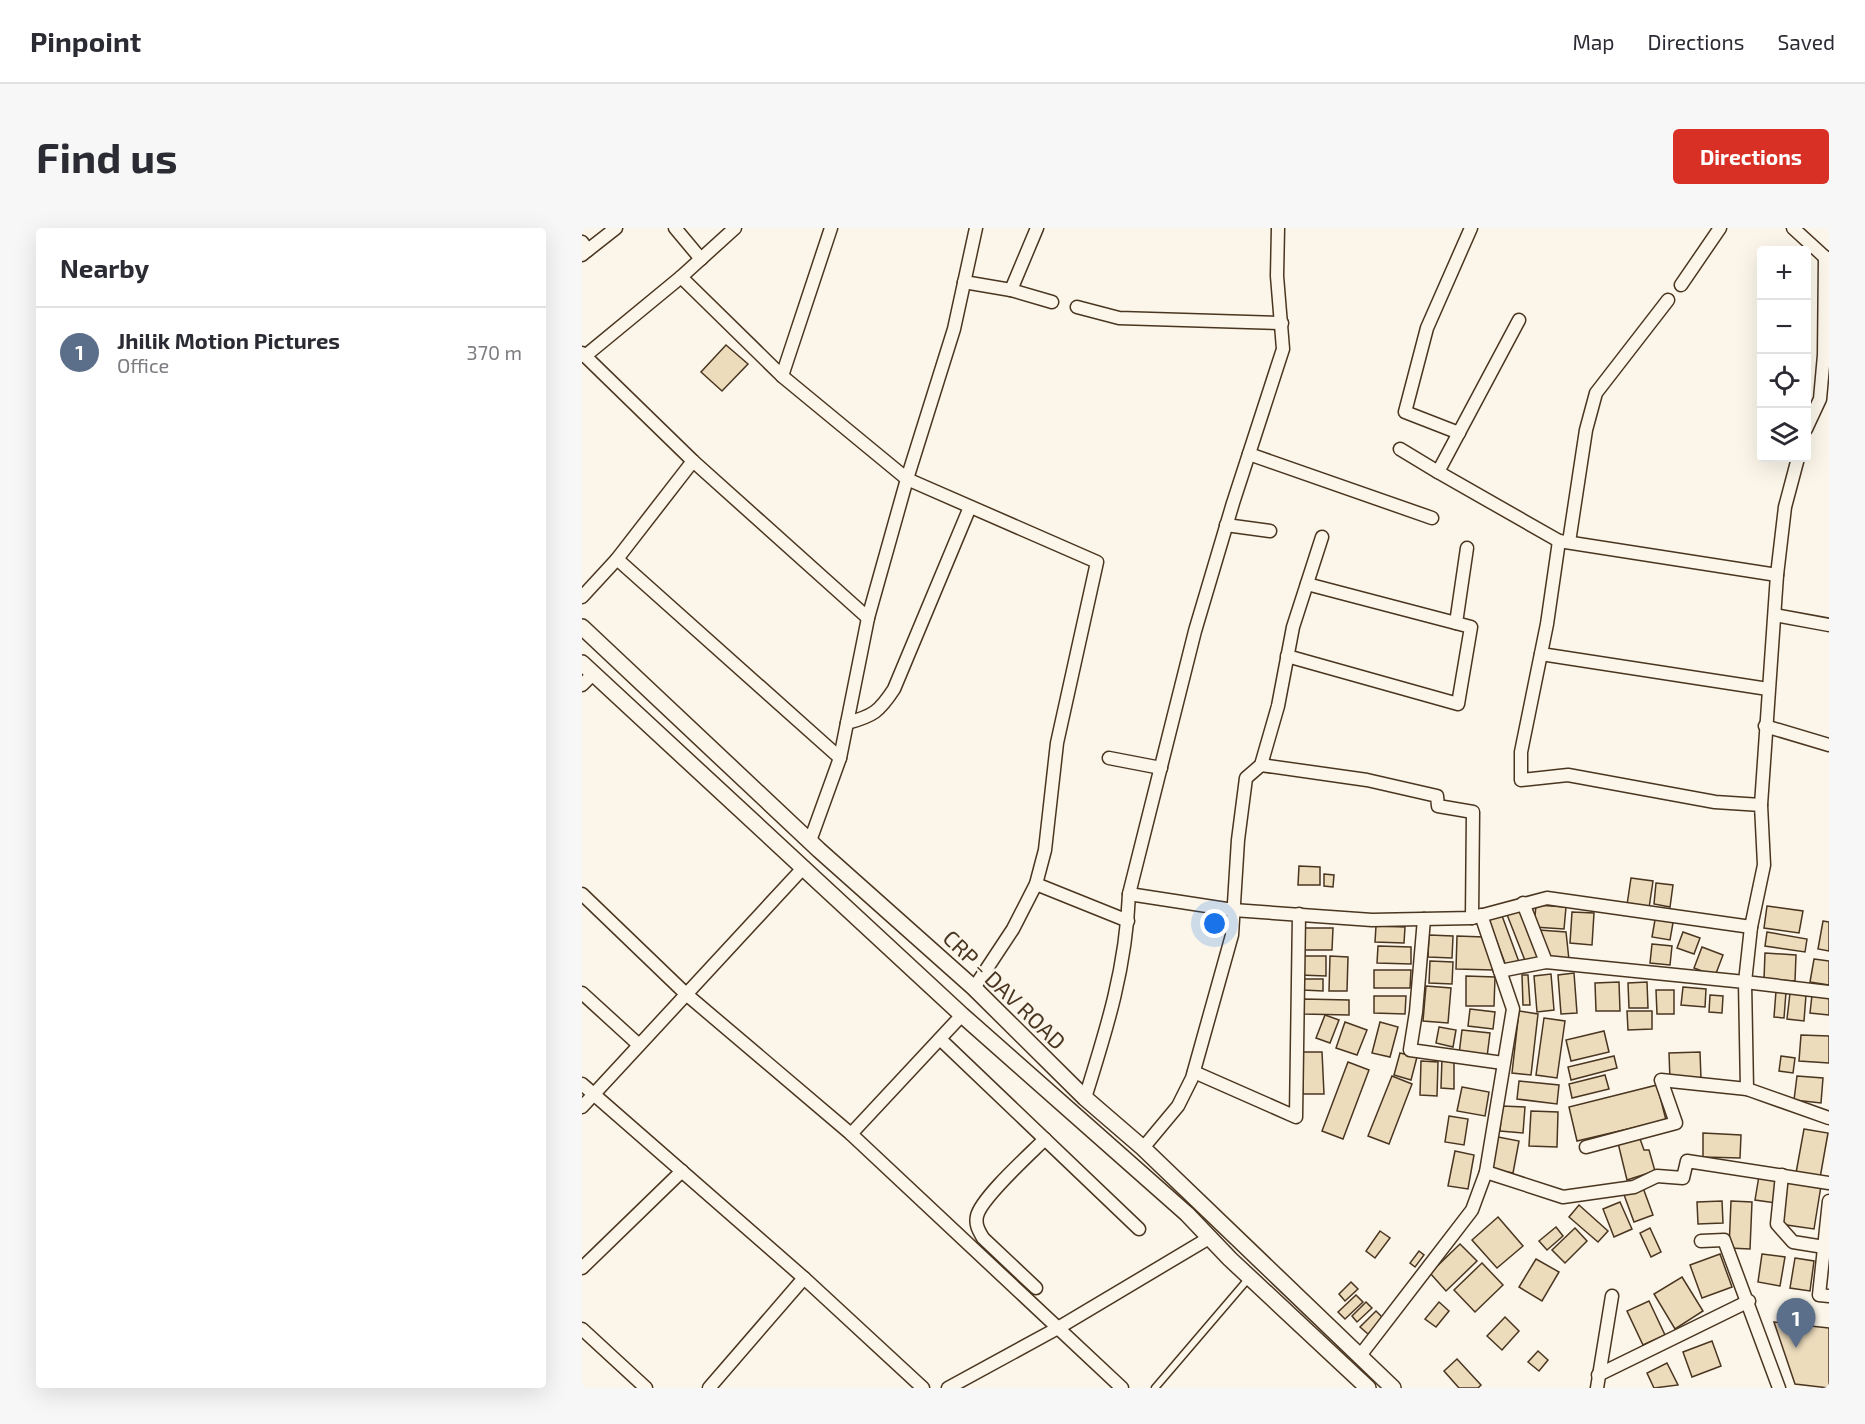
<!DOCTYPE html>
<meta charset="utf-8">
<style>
body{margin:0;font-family:"Exo 2",sans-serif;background:#f7f7f7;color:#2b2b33}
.controls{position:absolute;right:18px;top:18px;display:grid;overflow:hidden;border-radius:6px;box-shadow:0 6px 24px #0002}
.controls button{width:54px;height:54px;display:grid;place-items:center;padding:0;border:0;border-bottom:2px solid #e1e1e2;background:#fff;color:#2b2b33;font:30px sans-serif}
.you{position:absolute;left:633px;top:696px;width:21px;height:21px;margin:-15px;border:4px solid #fff;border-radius:50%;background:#1a73e8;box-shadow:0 0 0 9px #1a73e833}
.badge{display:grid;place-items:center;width:39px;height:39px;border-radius:50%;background:#d93025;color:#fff;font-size:20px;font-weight:700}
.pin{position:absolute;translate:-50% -50px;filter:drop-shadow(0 2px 3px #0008)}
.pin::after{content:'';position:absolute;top:32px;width:21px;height:18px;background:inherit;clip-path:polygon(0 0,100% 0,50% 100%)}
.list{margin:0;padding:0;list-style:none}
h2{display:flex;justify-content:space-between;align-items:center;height:78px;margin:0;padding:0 24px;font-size:26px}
h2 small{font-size:20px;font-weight:400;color:#7c7c81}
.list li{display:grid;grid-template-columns:39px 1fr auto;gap:18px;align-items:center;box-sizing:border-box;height:90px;padding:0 24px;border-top:2px solid #e1e1e2}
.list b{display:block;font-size:22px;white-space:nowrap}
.list p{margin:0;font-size:20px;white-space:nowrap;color:#7c7c81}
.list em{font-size:20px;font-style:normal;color:#7c7c81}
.icon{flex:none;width:33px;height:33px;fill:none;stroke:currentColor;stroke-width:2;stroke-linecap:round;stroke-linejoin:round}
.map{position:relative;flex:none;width:1247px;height:1160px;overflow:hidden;border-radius:6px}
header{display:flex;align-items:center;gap:36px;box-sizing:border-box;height:84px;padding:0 30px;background:#fff;border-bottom:2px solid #e1e1e2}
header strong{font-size:28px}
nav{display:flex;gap:33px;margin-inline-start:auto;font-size:21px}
.intro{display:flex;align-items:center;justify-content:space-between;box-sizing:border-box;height:144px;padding:0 36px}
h1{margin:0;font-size:42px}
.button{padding:15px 27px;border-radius:6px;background:#d93025;color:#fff;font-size:21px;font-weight:700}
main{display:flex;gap:36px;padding:0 36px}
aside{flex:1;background:#fff;border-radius:6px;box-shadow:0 6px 24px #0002}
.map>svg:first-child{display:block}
</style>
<header>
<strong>Pinpoint</strong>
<nav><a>Map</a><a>Directions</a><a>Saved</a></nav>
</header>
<div class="intro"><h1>Find us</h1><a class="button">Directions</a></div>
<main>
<aside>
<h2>Nearby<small></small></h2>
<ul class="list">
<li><span class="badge" style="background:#5c6f8a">1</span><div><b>Jhilik Motion Pictures</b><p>Office</p></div><em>370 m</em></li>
</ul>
</aside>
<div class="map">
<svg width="1247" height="1160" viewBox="0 0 1247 1160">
<rect width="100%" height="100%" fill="#fbf6e9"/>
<g fill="#ecdcbc" stroke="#4a3520" stroke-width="1.5">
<path d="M144,117l22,19 -26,27 -21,-19z"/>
<path d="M717,638l21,1v18h-22z"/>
<path d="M742,646l10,1 -1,12 -9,-1z"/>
<path d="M1049,650l22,3 -4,27 -22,-3z"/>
<path d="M1074,655l17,2 -3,22 -16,-3z"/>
<path d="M954,677l30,2 -2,22 -30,-2z"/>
<path d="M1185,678l36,5 -4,22 -35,-5z"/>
<path d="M937,680l20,51 -13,4 -20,-51z"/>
<path d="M990,684l22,1 -2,32 -22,-2z"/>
<path d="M919,685l18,49 -13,4 -18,-48z"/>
<path d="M1074,686l18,3 -4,23 -18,-3z"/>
<path d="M1241,693l6,1v29l-11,-2z"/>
<path d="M794,698l29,1 -1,16 -29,-1z"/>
<path d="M722,700h29l-1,22h-29z"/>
<path d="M957,702l27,2 3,28 -23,-3z"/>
<path d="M1101,704l17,6 -6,16 -17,-6z"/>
<path d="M1185,704l40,7 -2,13 -40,-6z"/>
<path d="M847,707l24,1 -1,22 -24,-1z"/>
<path d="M875,708l27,1 9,33 -37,-1z"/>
<path d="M1070,716l20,2 -2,19 -20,-2z"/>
<path d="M796,718l33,1v17l-34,-1z"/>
<path d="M1120,719l21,8 -8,21 -21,-8z"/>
<path d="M1183,725l31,2 -1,26 -31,-2z"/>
<path d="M719,728h25v20l-26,-1z"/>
<path d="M748,728l18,1 -1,34h-18z"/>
<path d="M1232,731l15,2v24l-19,-3z"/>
<path d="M848,733l23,1 -1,22 -23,-1z"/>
<path d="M792,742h37l-1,18h-36z"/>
<path d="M992,745l3,40 -16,1 -3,-39z"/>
<path d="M969,746l3,36 -17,2 -3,-36z"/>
<path d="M940,747h6l2,30h-7z"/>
<path d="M884,748l29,1 -1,29h-28z"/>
<path d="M721,751h20v12l-20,-1z"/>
<path d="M1037,754l1,29h-24l-1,-28z"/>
<path d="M1065,754l1,26h-19l-1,-25z"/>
<path d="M844,758l25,2 -3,35 -25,-2z"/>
<path d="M1101,759l23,2 -1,18 -24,-2z"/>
<path d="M1074,762h18v24h-17z"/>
<path d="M1194,763l10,1 -2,26 -10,-1z"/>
<path d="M1208,765l16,2 -2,26 -17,-2z"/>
<path d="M1128,767l13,1 -1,17 -13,-1z"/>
<path d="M1230,767l17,1v19l-19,-2z"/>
<path d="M792,768h32l-1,18 -31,-1z"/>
<path d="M721,771l46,1v15l-46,-1z"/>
<path d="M888,781l25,3 -2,17 -25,-3z"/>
<path d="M937,783l19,3 -7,61 -19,-2z"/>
<path d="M1045,783h25v18l-24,1z"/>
<path d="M743,787l14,5 -9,23 -14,-5z"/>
<path d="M962,790l21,3 -8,57 -21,-3z"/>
<path d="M763,794l22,8 -10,25 -21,-7z"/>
<path d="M798,794l18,5 -8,30 -18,-4z"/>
<path d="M857,799l17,3 -3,17 -17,-4z"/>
<path d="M880,802l28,3 -3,24 -28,-3z"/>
<path d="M1022,803l5,21 -38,9 -5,-21z"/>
<path d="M1219,807l28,1v27l-30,-2z"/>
<path d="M719,824h21l2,42h-21z"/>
<path d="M1118,824l1,27 -31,1 -1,-27z"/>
<path d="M818,825l17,4 -6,23 -17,-5z"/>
<path d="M1032,828l3,12 -46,12 -3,-13z"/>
<path d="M1199,828l14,2 -2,15 -14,-2z"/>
<path d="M860,830h12v31l-13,-1z"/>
<path d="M839,833l17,1 -1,34 -17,-1z"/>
<path d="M766,834l21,8 -26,69 -21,-8z"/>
<path d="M1023,847l4,14 -37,9 -3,-14z"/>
<path d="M810,848l20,8 -23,60 -21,-8z"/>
<path d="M1215,848l26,2 -2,25 -27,-3z"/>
<path d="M937,853l40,4 -2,19 -40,-5z"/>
<path d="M1075,857l9,35 -89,21 -8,-34z"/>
<path d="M880,859l27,5 -4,24 -28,-5z"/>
<path d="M920,878l23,1 -2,26 -23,-2z"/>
<path d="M949,883l27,1 -1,35 -28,-1z"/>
<path d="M867,888l19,3 -4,26 -19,-3z"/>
<path d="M1222,901l24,4 -8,45 -24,-5z"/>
<path d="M1121,905l38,2 -1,23 -37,-1z"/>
<path d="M1057,908l5,14h5l6,21 -28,9 -9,-37z"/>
<path d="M916,909l21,4 -6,32 -21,-4z"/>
<path d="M873,923l19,4 -6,34 -20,-3z"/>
<path d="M1177,948l21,3 -4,24 -21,-3z"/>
<path d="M1204,953l35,5 -7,43 -34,-5z"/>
<path d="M1060,957l11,30 -19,7 -11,-30z"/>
<path d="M1140,973l1,22 -25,1 -1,-22z"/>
<path d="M1149,973l21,1 -2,47 -21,-1z"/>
<path d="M1038,974l12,27 -18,8 -11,-28z"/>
<path d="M997,977l29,26 -10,11 -29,-25z"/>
<path d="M916,989l25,29 -26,22 -25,-28z"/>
<path d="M974,999l7,9 -16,14 -8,-9z"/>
<path d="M993,1000l12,13 -22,22 -13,-13z"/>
<path d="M1068,1000l11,24 -10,5 -11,-24z"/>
<path d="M798,1003l10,7 -15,20 -9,-7z"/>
<path d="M878,1016l17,17 -31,30 -16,-18z"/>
<path d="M837,1023l5,4 -9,12 -5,-4z"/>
<path d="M1138,1026l12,33 -30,11 -12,-33z"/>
<path d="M1180,1026l23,3 -5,29 -22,-4z"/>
<path d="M1213,1030l19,3 -4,30 -20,-3z"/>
<path d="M954,1031l23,13 -17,29 -23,-14z"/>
<path d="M900,1035l21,22 -28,27 -21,-22z"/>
<path d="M1100,1049l21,34 -28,18 -21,-35z"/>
<path d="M769,1054l7,7 -13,12 -6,-7z"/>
<path d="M774,1067l7,7 -18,17 -7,-7z"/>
<path d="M1067,1073l16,34 -22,10 -16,-34z"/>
<path d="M784,1074l6,6 -15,14 -5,-6z"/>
<path d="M857,1074l10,9 -13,16 -11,-8z"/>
<path d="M794,1083l8,8 -16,15 -8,-7z"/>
<path d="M923,1089l14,14 -17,19 -15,-14z"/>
<path d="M1192,1094l55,6v60l-34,-4z"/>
<path d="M1130,1113l9,25 -29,11 -9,-25z"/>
<path d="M956,1123l10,9 -9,11 -11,-9z"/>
<path d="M875,1131l24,26 -3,3h-19l-15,-17z"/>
<path d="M1085,1135l11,22 -24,3 -7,-15z"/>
</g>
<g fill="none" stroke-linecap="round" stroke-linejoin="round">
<defs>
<path id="service" d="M573,1160l94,-110"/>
<g id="minor">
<path d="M93,0l26,31"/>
<path d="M1211,0l36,33"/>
<path d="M0,14l6,8 -6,5"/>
<path d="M6,22l28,-22"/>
<path d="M382,54l47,8 41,12"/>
<path d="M1099,57l39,-57"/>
<path d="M429,62l26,-62"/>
<path d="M495,79l42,11 163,5"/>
<path d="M937,92l-81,152 121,69 218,34"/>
<path d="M0,125l111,108 -76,98 -35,38"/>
<path d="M3,128l96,-79"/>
<path d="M200,148l49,-148"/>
<path d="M1224,201l14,-30 4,-44 1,-98"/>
<path d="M877,205l-54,-21 22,-84 44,-100"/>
<path d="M818,221l38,23"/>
<path d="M667,226l183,64"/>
<path d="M111,233l175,157 39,-139 -125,-103 -101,-99 54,-49"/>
<path d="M644,297l44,6"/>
<path d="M987,314l17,-112 10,-37 72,-93"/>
<path d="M35,331l223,199"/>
<path d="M1193,387l54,10"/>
<path d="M874,395l11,-75"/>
<path d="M959,426l227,35"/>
<path d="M705,428l171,48 13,-77 -164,-43"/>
<path d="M0,457l11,-11"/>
<path d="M265,495c26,-7 32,-11 47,-34l76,-182"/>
<path d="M1183,498l64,19"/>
<path d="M527,530l52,10"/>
<path d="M679,537l106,15 70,16 1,10 35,6 -1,106"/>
<path d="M1179,577l16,-230 8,-68 13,-49"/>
<path d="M228,613l30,-83 28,-140"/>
<path d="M454,656l92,37"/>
<path d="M0,666l104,100 165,140 271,254"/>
<path d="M547,666l104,16 139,10 100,-2 75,-20 204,29 13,-62 -3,-60 -46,-3 -147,-27 -47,5v-28l26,-128 12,-83"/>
<path d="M941,675l23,59 199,20 2,107 82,29"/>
<path d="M842,691l-8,93 -6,38 93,13"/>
<path d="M1169,699l-6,55 84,10"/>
<path d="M918,743l46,-9"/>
<path d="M392,760l39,-59 23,-45 9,-34 12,-107 40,-181 -190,-83 47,-150 22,-101"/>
<path d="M0,765l57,52"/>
<path d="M358,811l199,190"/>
<path d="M612,844l102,45 3,-203"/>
<path d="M0,856l222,194 119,110"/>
<path d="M503,870c22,-70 41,-130 44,-204l66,-263 38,-128 50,-154 -6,-73 1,-48"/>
<path d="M0,879l222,-240"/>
<path d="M269,906l111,-119"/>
<path d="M1004,919l90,-24 -15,-43 86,9"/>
<path d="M561,920l35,-42 14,-28 40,-143 6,-95 8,-62 15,-13 17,-59 15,-79 29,-90"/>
<path d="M904,944l77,25 71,-10 23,-11 26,2 4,-17 142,22"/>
<path d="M1200,947l-5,49 16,18 31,5"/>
<path d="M1247,973l-10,94 10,1"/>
<path d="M1119,1013l23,-1 55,148"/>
<path d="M0,1040l100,-97"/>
<path d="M454,1060l-53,-50c-4,-7 -8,-13 -6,-22 4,-18 52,-61 68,-77"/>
<path d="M0,1101l64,59"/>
<path d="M777,1129l113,-147 14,-38 27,-163 -32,-94"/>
<path d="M1016,1147l151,-74"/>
<path d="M127,1160l95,-110"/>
<path d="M366,1160l110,-60 151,-90"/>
<path d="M1015,1160l15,-92"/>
</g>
<g id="tertiary">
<path d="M0,399l237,223 155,138 111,110 58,50 250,240"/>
<path d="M0,435l380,352 225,199 43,45 138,129"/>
</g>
</defs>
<use href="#service" stroke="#4a3520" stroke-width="9"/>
<use href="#minor" stroke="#4a3520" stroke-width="15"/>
<use href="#tertiary" stroke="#4a3520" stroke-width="18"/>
<use href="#service" stroke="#fbf6e9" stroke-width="6"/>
<use href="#minor" stroke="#fbf6e9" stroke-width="12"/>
<use href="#tertiary" stroke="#fbf6e9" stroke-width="15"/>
</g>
<g text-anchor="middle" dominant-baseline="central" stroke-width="4.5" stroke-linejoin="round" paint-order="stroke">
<g font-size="22" fill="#4a3520" stroke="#fbf6e9">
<text transform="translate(423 761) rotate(44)">CRP - DAV ROAD</text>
</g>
</g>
</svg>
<div class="controls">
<button>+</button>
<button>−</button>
<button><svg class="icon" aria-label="locate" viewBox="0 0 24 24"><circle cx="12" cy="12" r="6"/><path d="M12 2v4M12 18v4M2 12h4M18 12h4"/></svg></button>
<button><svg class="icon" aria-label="layers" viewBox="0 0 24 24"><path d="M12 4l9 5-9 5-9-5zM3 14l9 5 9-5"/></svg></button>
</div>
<div class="you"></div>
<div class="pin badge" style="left:1214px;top:1120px;background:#5c6f8a">1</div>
</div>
</main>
